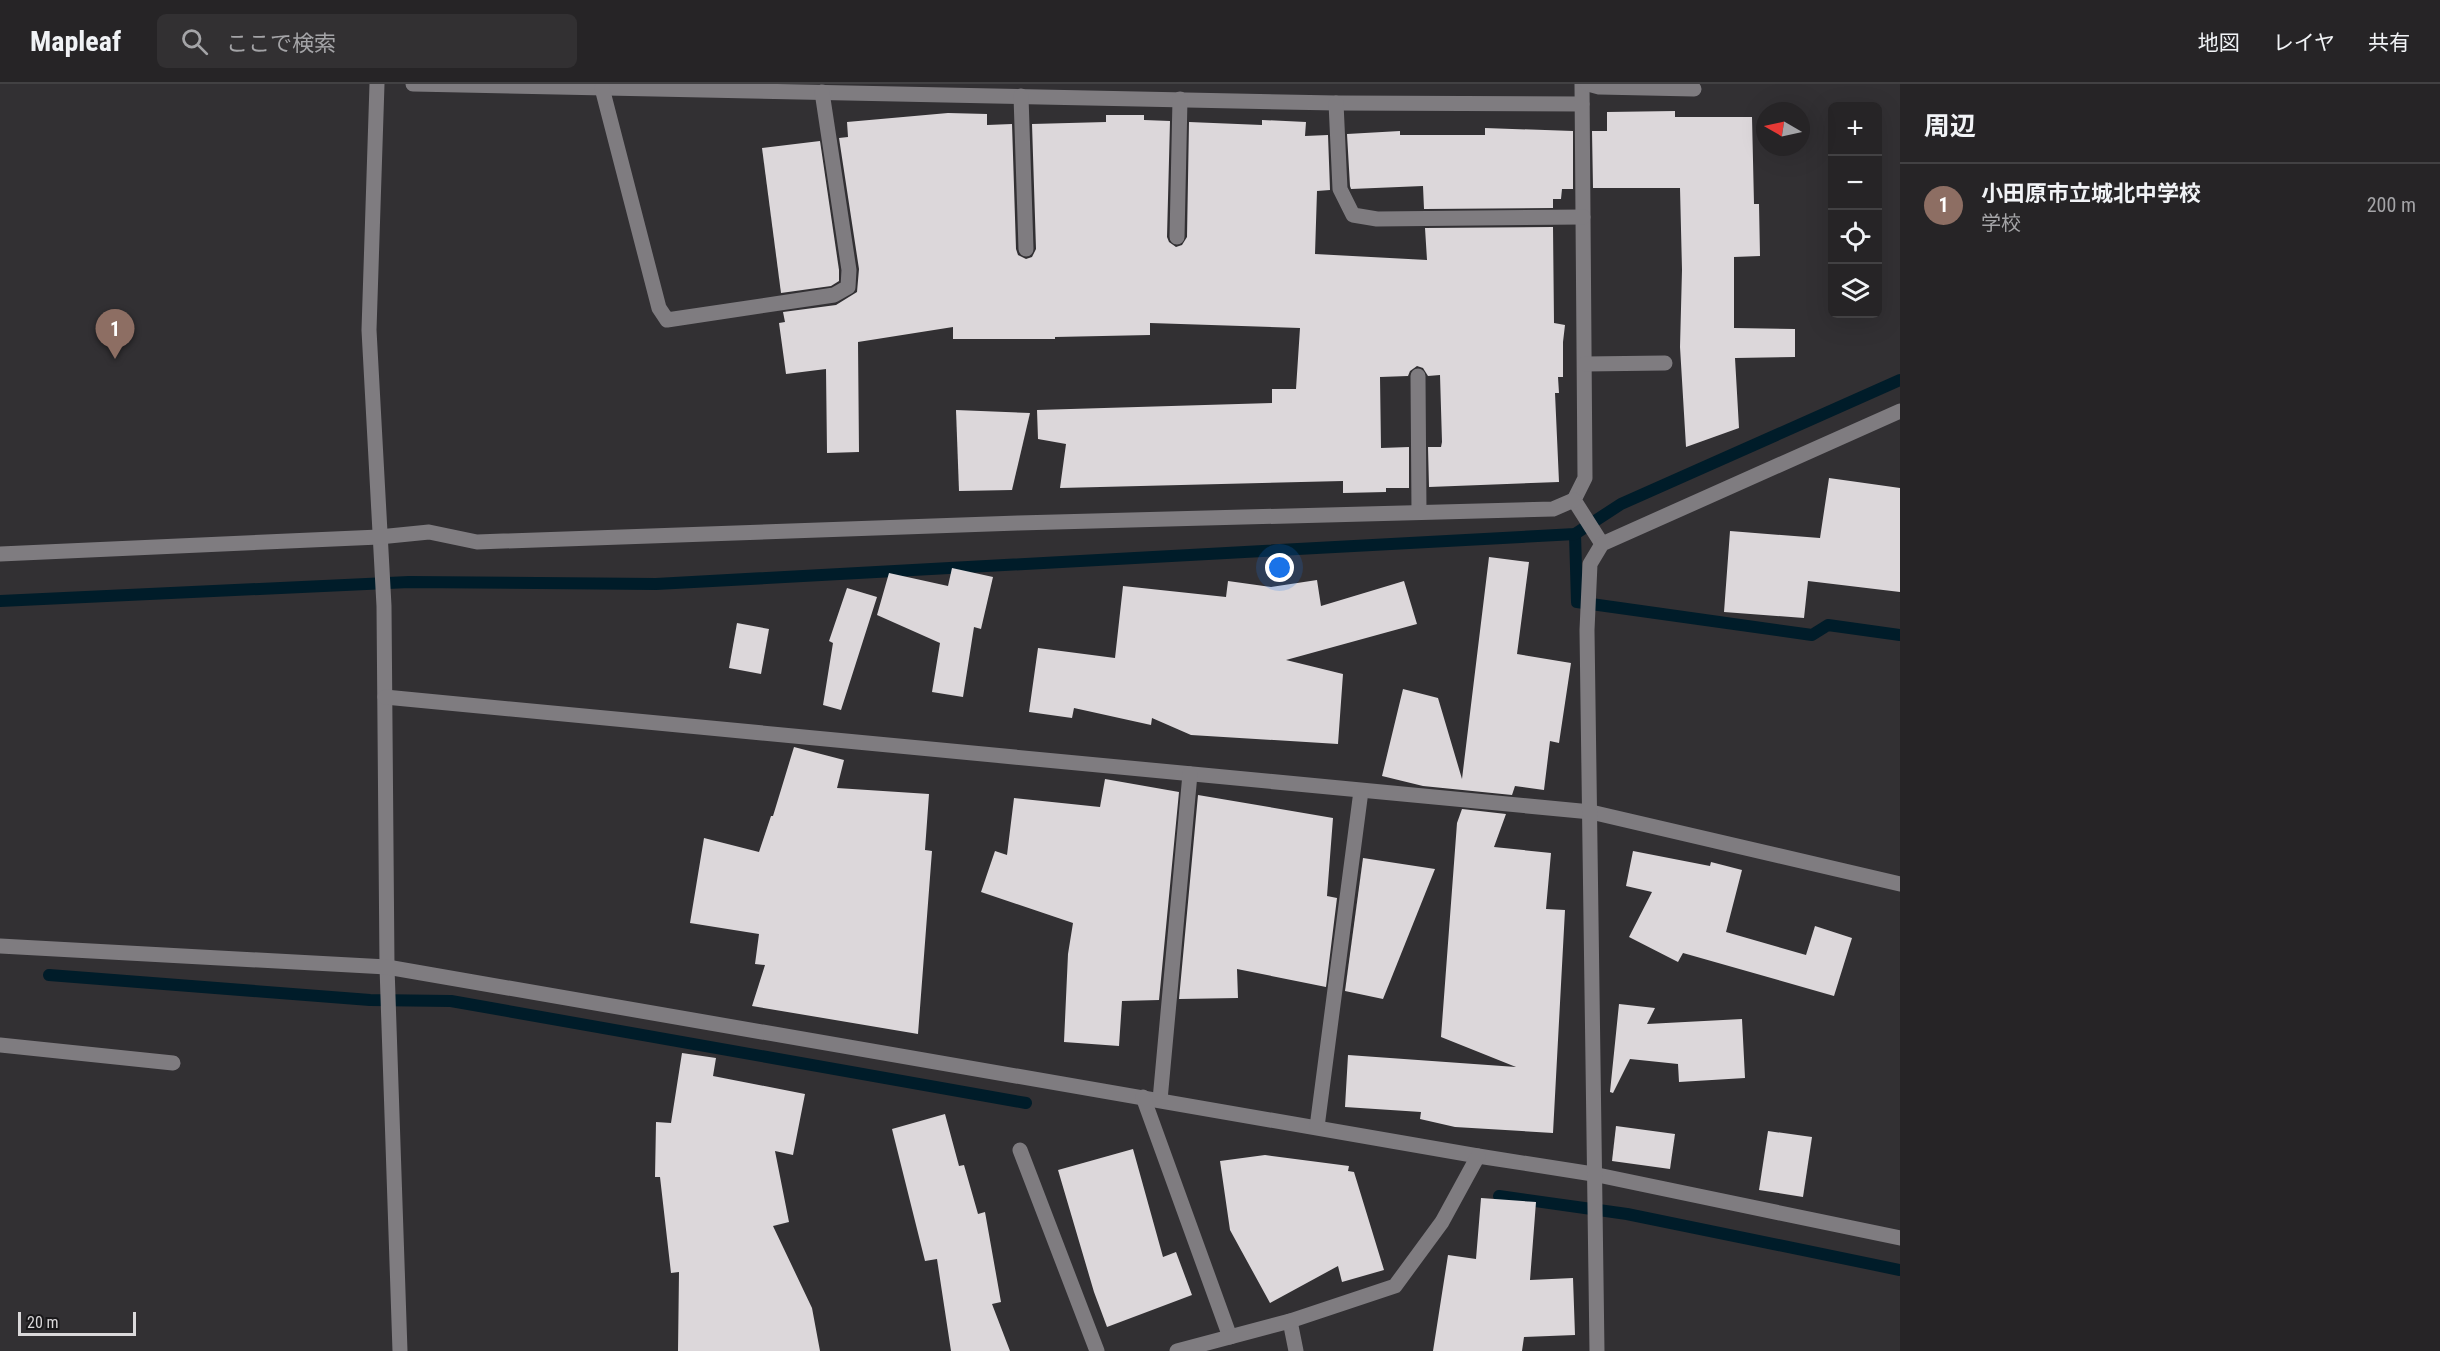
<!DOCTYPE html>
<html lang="ja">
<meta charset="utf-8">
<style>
body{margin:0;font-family:"Roboto Condensed","Noto Sans JP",sans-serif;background:#323032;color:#f1f3f6}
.controls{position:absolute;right:18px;top:18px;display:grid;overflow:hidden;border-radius:9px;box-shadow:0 6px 24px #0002}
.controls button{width:54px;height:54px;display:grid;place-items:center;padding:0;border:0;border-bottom:2px solid #424143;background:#262426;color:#f1f3f6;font:30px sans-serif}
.compass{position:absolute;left:1756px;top:18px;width:54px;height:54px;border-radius:50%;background:#262426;box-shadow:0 6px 24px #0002;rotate:279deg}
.scale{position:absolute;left:18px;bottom:15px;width:118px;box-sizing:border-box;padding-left:6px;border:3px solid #dbd9db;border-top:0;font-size:16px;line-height:21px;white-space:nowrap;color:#dbd9db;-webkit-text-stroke:4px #19181a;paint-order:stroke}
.you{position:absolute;left:1280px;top:484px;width:21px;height:21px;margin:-15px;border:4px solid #fff;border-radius:50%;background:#1a73e8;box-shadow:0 0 0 9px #1a73e833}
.badge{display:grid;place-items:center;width:39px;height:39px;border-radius:50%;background:#8c9099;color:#fff;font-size:20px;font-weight:700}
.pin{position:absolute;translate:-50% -50px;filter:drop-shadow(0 2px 3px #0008)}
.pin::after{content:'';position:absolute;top:32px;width:21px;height:18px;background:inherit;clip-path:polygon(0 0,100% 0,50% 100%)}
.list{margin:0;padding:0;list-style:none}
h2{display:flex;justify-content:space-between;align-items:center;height:78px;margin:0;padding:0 24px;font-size:26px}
h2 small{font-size:20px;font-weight:400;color:#a4a4a7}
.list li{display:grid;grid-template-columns:39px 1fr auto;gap:18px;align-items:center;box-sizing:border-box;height:84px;padding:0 24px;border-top:2px solid #424143}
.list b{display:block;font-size:22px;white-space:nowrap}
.list p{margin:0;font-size:20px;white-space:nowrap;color:#a4a4a7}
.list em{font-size:20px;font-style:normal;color:#a4a4a7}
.icon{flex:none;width:33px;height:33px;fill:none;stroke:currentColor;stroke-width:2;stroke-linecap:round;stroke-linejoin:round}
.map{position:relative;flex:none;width:1900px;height:1267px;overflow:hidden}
header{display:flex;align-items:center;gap:36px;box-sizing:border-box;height:84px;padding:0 30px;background:#262426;border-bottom:2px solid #424143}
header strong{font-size:28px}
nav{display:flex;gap:33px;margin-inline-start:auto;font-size:21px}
.search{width:420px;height:54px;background:#323032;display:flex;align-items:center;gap:15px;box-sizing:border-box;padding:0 21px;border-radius:9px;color:#a4a4a7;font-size:22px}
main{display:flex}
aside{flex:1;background:#262426}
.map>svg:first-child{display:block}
</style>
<header>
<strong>Mapleaf</strong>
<div class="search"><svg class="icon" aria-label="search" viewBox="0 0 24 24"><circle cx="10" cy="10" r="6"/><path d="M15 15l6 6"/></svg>ここで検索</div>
<nav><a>地図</a><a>レイヤ</a><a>共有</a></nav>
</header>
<main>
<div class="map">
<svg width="1900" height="1267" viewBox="0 0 1900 1267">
<rect width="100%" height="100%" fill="#323033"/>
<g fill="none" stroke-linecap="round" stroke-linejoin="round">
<g stroke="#001c29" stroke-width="12">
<path d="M1575,450l2,68 235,33 16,-10 72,10"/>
<path d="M0,517l409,-19 247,2 919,-50 46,-30 279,-124"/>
<path d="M49,891l321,25 81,1 575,102"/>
<path d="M1499,1112l128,18 273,56"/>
</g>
</g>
<g fill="#dcd7da">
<path d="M1675,27v6h77l2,87h5l1,52 -26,1v71l61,1v28l-60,1 4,70 -53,19 -6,-100 2,-77 -2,-82h-87l-1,-57h15v-19z"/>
<path d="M948,29l39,1v11l25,-1 4,125 2,6 8,4 6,-2 4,-8 -4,-125 74,-2v-7h38v5l26,1 -3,116 2,5 7,5 6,-2 5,-8 2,-115 73,3v-5l44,2 -1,14 23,-1 2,55 -13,1 -2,63 112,6 -2,-32 128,-1 1,96 11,2 -2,17v35h-5l1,16h-4l4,89 -130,5 -1,-40h13l1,-5 -2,-67 -12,1 -5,-8 -6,-2 -7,5 -2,5 -28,1 1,71 28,-1v41h-23v4l-43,1v-12l-283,7 6,-44 -28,-5 -1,-29 235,-7v-14h24l4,-61 -150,-5v12l-95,2v2h-102v-12l-95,15 1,110 -32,1 -1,-84 -40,5 -7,-51 6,-1 -2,-10 53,-7 21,-13 2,-23 -20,-131 9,-1 -1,-15z"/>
<path d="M1485,44l88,3v58h-11l-1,10h-8v9l-129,1 -1,-23 -72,3 -1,-3 -3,-52 53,-3v4h85z"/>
<path d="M820,57l19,129v11l-8,5 -50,7 -19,-145z"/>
<path d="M956,326l74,3 -18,77 -53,1z"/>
<path d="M1829,394l71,10v104l-92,-11 -4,37 -80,-6 6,-81 90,7z"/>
<path d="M1489,473l40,5 -12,92 54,9 -12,80 -9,-2 -6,49 -29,-4 -3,9 -89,-9 -41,-10 21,-87 35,9 24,81z"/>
<path d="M952,484l41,9 -12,52 -7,-2 -11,70 -31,-5 8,-49 -63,-28 12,-42 59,13z"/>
<path d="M1317,496l4,26 83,-25 13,43 -131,36 57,14 -5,70 -147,-9 -39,-17 -1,7 -77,-17 -2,10 -43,-6 9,-64 77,10 8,-72 103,11 2,-16 43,6z"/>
<path d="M847,504l30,9 -36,113 -18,-5 10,-62 -4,-2z"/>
<path d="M737,539l32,6 -8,45 -32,-6z"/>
<path d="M794,663l50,13 -7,28 92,6 -4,56 7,1 -14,183 -166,-28 13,-41 -10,-1 4,-30 -69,-11 14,-85 55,14 12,-36h2z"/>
<path d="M1105,695l74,13 -20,208 -37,1 -3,45 -55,-4 4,-88 5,-31 -92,-31 14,-41 12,4 7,-57 86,9z"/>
<path d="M1198,711l135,23 -6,78 10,2 -11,89 -89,-18 1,29 -59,1z"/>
<path d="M1462,725l44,5 -12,33 57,6 -5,56 19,1 -12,223 -98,-6 -35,-8 1,-7 -76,-5 3,-52 168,12 -75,-30 16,-214z"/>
<path d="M1633,767l77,15 1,-4 31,8 -16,62 80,23 9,-29 37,12 -18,58 -151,-43 -5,9 -49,-25 23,-45 -26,-6z"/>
<path d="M1363,774l72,11 -52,130 -38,-8z"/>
<path d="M1619,920l36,4 -8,16 95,-5 3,59 -66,4 -1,-18 -48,-5 -17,34 -3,-1z"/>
<path d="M682,969l34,5 -3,18 92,18 -12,61 -18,-4 14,71 -16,4 39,82 8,43h-142l1,-79 -8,1 -11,-96h-5l1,-55 15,1z"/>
<path d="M945,1030l14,52 5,-1 14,49 7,-2 16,90 -9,2 18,47h-59l-14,-92 -12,2 -33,-132z"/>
<path d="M1616,1042l59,8 -5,35 -58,-8z"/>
<path d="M1768,1047l44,6 -9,60 -44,-7z"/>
<path d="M1133,1065l30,108 13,-5 16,43 -85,32 -13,-35 -36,-122z"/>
<path d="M1265,1071l84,11 -1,5 6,1 30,98 -42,12 -4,-16 -68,37 -40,-73 -10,-69z"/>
<path d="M1481,1114l55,4 -6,78 43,-2 2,57 -51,2 -2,14h-89l15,-96 28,4z"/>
</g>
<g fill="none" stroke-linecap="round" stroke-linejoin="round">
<g stroke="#7f7c80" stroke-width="15">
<path d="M377,0l-8,246 15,276 3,361 13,384"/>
<path d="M413,0l923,19 246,1"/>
<path d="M1582,0l3,394 -11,22 28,44"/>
<path d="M1588,0l11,3 95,2"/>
<path d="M602,4l57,220 8,12 167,-25 14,-8 1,-17 -27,-178"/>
<path d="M1021,12l5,153"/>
<path d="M1336,19l4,86 13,26 24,4 206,-2"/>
<path d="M1177,153l3,-138"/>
<path d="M1585,280l80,-1"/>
<path d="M1418,292l1,136"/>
<path d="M0,470l379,-17 50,-5 48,10 541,-19 535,-14 21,-9"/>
<path d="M385,613l1206,115 309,72"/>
<path d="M0,862l387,21 1091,189 115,18 307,64"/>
<path d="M0,961l173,18"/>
<path d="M1143,1013l87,240"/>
<path d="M1160,1016l30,-326"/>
<path d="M1317,1043l44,-336"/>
<path d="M1020,1066l77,201"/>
<path d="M1290,1237l6,30"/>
<path d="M1177,1267l113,-30 105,-35 47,-64 36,-66"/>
<path d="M1597,1267l-10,-721 3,-66 12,-20 298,-133"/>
</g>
</g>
</svg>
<div class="controls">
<button>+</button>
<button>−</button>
<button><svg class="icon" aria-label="locate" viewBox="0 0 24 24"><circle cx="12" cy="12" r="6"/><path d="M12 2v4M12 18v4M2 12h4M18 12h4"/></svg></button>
<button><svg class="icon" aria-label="layers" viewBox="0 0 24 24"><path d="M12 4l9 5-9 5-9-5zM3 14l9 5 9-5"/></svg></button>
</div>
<svg class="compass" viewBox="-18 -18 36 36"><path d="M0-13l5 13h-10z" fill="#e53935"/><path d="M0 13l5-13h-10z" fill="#a4a4a7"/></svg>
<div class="scale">20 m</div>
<div class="you"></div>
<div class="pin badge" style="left:115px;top:275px;background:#8d6e63">1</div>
</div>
<aside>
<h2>周辺<small></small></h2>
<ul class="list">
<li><span class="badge" style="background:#8d6e63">1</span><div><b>小田原市立城北中学校</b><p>学校</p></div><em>200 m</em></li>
</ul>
</aside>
</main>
